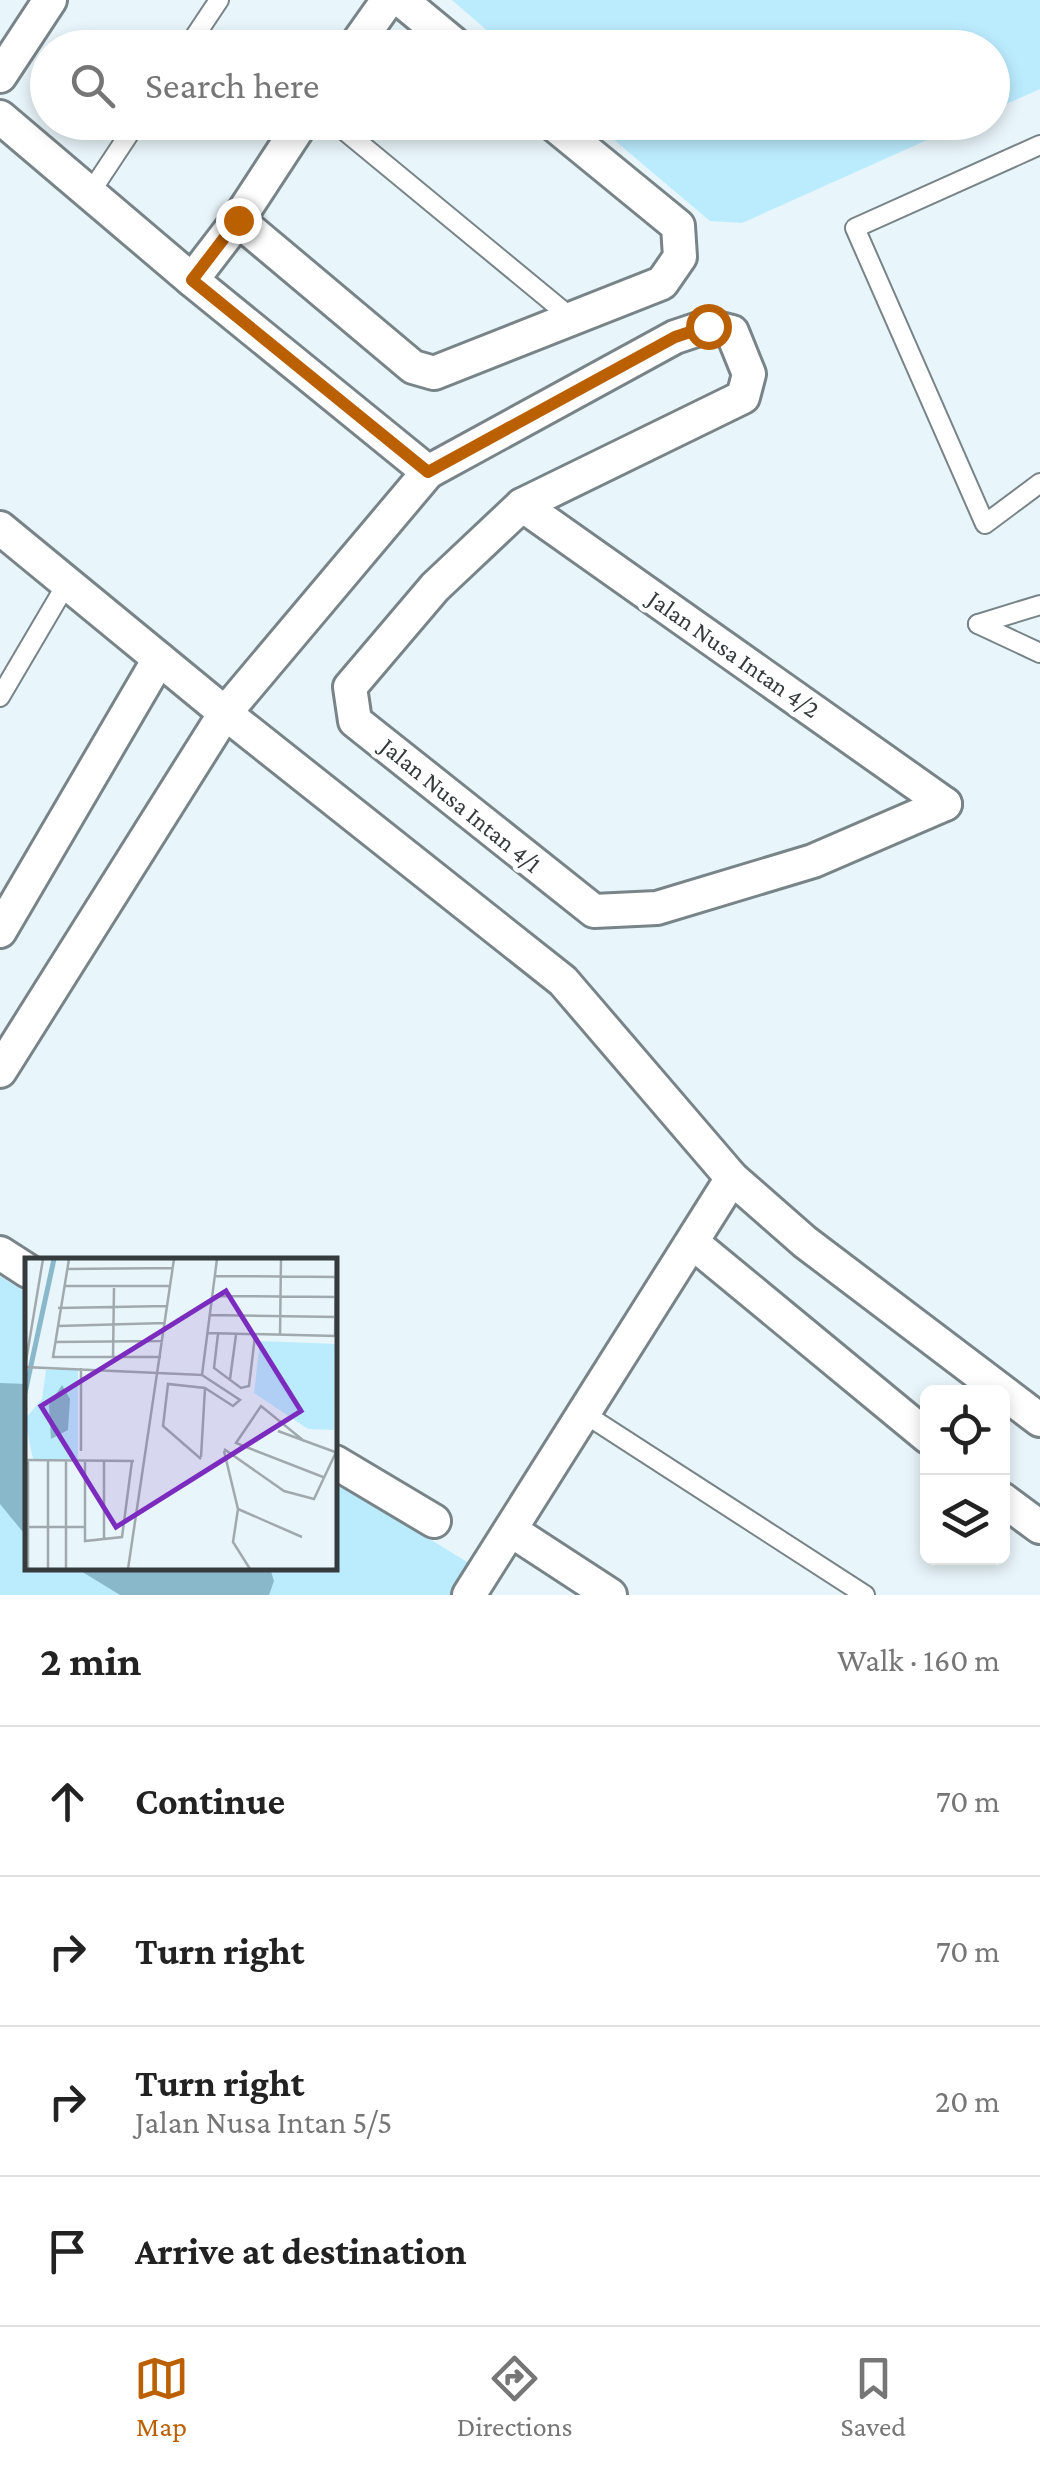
<!DOCTYPE html>
<meta charset="utf-8">
<style>
body{margin:0;font-family:"Crimson Pro",serif;background:#f6f6f6;color:#222}
.controls{position:absolute;right:30px;bottom:30px;display:grid;overflow:hidden;border-radius:15px;box-shadow:0 5px 15px #0003}
.controls button{width:90px;height:90px;display:grid;place-items:center;padding:0;border:0;border-bottom:2px solid #e0e0e0;background:#fff;color:#222;font:50px sans-serif}
.stop{position:absolute;width:30px;height:30px;margin:-22px;border:8px solid #ba6001;border-radius:50%;background:#fff}
.stop.end{background:#ba6001;border-color:#fff;box-shadow:0 2px 10px #0008}
.list{margin:0;padding:0;list-style:none}
h2{display:flex;justify-content:space-between;align-items:center;height:130px;margin:0;padding:0 40px;font-size:42px}
h2 small{font-size:32px;font-weight:400;color:#767676}
.list li{display:grid;grid-template-columns:65px 1fr auto;gap:30px;align-items:center;box-sizing:border-box;height:150px;padding:0 40px;border-top:2px solid #e0e0e0}
.list b{display:block;font-size:38px;white-space:nowrap}
.list p{margin:0;font-size:32px;white-space:nowrap;color:#767676}
.list em{font-size:32px;font-style:normal;color:#767676}
.icon{flex:none;width:55px;height:55px;fill:none;stroke:currentColor;stroke-width:2;stroke-linecap:round;stroke-linejoin:round}
.map{position:relative;flex:none;width:1040px;height:1595px;overflow:hidden}
.search{position:absolute;background:#fff;box-shadow:0 5px 15px #0003;left:30px;right:30px;top:30px;height:110px;display:flex;align-items:center;gap:25px;box-sizing:border-box;padding:0 35px;border-radius:55px;color:#767676;font-size:38px}
.sheet{height:730px;background:#fff}
nav{display:flex;justify-content:space-around;align-items:center;box-sizing:border-box;height:140px;border-top:2px solid #e0e0e0;background:#fff;font-size:28px;color:#767676}
nav a{display:grid;justify-items:center;gap:5px}
nav .on{color:#ba6001}
.map>svg:first-child{display:block}
</style>
<div class="map">
<svg width="1040" height="1595" viewBox="0 0 1040 1595">
<rect width="100%" height="100%" fill="#e8f5fa"/>
<g fill="#bbecfe">
<path d="M452,0h588v89l-47,21 -1,-62 -486,-1z"/>
<path d="M594,123h371l-223,100 -32,-2z"/>
<path d="M0,1276l27,17 1,275h307v-87l137,84 -19,30h-453z"/>
</g>
<g fill="#88b8c9">
<path d="M0,1383l27,1v153l-27,-33z"/>
<path d="M76,1568h194l4,13 -5,14h-149z"/>
</g>
<g fill="none" stroke-linecap="round" stroke-linejoin="round">
<defs>
<g id="lane">
<path d="M187,48l32,-48"/>
<path d="M334,122l240,198"/>
<path d="M1040,145l-185,83 130,296 55,-41"/>
<path d="M90,193l47,-71"/>
<path d="M978,624l62,29"/>
<path d="M978,624l62,-19"/>
<path d="M0,697l67,-114"/>
<path d="M585,1414l280,181"/>
</g>
<g id="street">
<path d="M401,0l58,48"/>
<path d="M354,48l34,-48"/>
<path d="M0,76l50,-76"/>
<path d="M0,117l192,163 236,192 -203,241 -225,358"/>
<path d="M238,220l175,147 21,6 228,-90 18,-26 -2,-31 -127,-104"/>
<path d="M192,280l46,-60 64,-98"/>
<path d="M428,472l247,-135 33,-11 24,6 17,42 -6,23 -221,108 -87,82 -85,100 5,34 239,190 63,-3 156,-47 132,-57"/>
<path d="M522,505l423,299"/>
<path d="M0,528l225,185 338,268 169,197 73,64 235,178"/>
<path d="M0,931l159,-272"/>
<path d="M693,1243l235,194"/>
<path d="M0,1253l28,18"/>
<path d="M335,1462l99,59"/>
<path d="M1002,1499l38,28"/>
<path d="M512,1531l98,64"/>
<path d="M469,1595l263,-417"/>
</g>
</defs>
<use href="#lane" stroke="#788488" stroke-width="22"/>
<use href="#street" stroke="#788488" stroke-width="38"/>
<use href="#lane" stroke="#fff" stroke-width="18"/>
<use href="#street" stroke="#fff" stroke-width="32"/>
</g>
<g fill="none" stroke-linecap="round" stroke-linejoin="round">
<path stroke="#ba6001" stroke-width="12" d="M238,220l-46,60 236,192 247,-135 33,-11"/>
</g>
<g text-anchor="middle" dominant-baseline="central" stroke-width="9" stroke-linejoin="round" paint-order="stroke">
<g font-size="25" fill="#353a3c" stroke="#fff">
<text transform="translate(734 654) rotate(35)">Jalan Nusa Intan 4/2</text>
<text transform="translate(461 805) rotate(39)">Jalan Nusa Intan 4/1</text>
</g>
</g>
<g transform="translate(25 1258)">
<rect width="312" height="312" fill="#e8f5fa"/>
<path d="M235,83l75,3 -1,86 -26,-1 -54,-36zM21,112h32v89h-45l-8,-40 17,-20z" fill="#bbecfe"/>
<path d="M37,127l8,14 -2,31 -17,9 -2,-34z" fill="#88b8c9"/>
<path fill="none" stroke="#88b8c9" stroke-width="5" d="M0,135l29,-134"/>
<path fill="none" stroke="#a0aaae" stroke-width="2.5" d="M18,1l-18,108 177,8 15,-116M44,1l-16,98h108M42,11l106,-1M190,18l122,1M40,28h105M188,38l124,1M33,50l109,-2M185,57l127,2M33,68l107,-3M182,75l130,3M193,76l-4,34 27,20 8,-2 6,-50M255,78l1,-77M310,78l1,-77M30,84l108,-1M88,100l1,-70M56,110v83M205,121l6,-44M312,166v-72M253,173l57,21M279,183l-43,-35 -25,37 87,34M199,191l60,42 30,8 23,-49M199,193l14,58 64,28M176,199l4,-69M176,201l-38,-33 5,-42 37,4 28,18 7,-6 -38,-25M0,202l109,1M60,203v80l37,-4 10,-76M213,251l-5,33 17,27M1,269h58M79,283v-80M3,311v-108M23,311v-108M41,311v-108M103,311l46,-310"/>
<path fill="#7b2cbf" fill-opacity="0.15" stroke="#7b2cbf" stroke-width="5" d="M201,33l75,120 -185,116 -75,-121z"/>
<rect width="312" height="312" fill="none" stroke="#353a3c" stroke-width="5"/>
</g>
</svg>
<div class="controls">
<button><svg class="icon" aria-label="locate" viewBox="0 0 24 24"><circle cx="12" cy="12" r="6"/><path d="M12 2v4M12 18v4M2 12h4M18 12h4"/></svg></button>
<button><svg class="icon" aria-label="layers" viewBox="0 0 24 24"><path d="M12 4l9 5-9 5-9-5zM3 14l9 5 9-5"/></svg></button>
</div>
<div class="stop" style="left:708px;top:326px"></div>
<div class="stop end" style="left:238px;top:220px"></div>
<div class="search"><svg class="icon" aria-label="search" viewBox="0 0 24 24"><circle cx="10" cy="10" r="6"/><path d="M15 15l6 6"/></svg>Search here</div>
</div>
<section class="sheet">
<h2>2 min<small>Walk · 160 m</small></h2>
<ul class="list">
<li><svg class="icon" aria-label="ahead" viewBox="0 0 24 24"><path d="M12 20V5M6 11l6-6 6 6"/></svg><div><b>Continue</b></div><em>70 m</em></li>
<li><svg class="icon" aria-label="right" viewBox="0 0 24 24"><path d="M7 20v-9h11M14 6l5 5-5 5"/></svg><div><b>Turn right</b></div><em>70 m</em></li>
<li><svg class="icon" aria-label="right" viewBox="0 0 24 24"><path d="M7 20v-9h11M14 6l5 5-5 5"/></svg><div><b>Turn right</b><p>Jalan Nusa Intan 5/5</p></div><em>20 m</em></li>
<li><svg class="icon" aria-label="arrive" viewBox="0 0 24 24"><path d="M6 21V4h12l-3 4 3 4H6"/></svg><div><b>Arrive at destination</b></div></li>
</ul>
</section>
<nav>
<a class="on"><svg class="icon" aria-label="map" viewBox="0 0 24 24"><path d="M3 6l6-2 6 2 6-2v14l-6 2-6-2-6 2zM9 4v14M15 6v14"/></svg>Map</a>
<a><svg class="icon" aria-label="directions" viewBox="0 0 24 24"><path d="M12 3l9 9-9 9-9-9zM9 14v-3h6M13 9l2 2-2 2"/></svg>Directions</a>
<a><svg class="icon" aria-label="saved" viewBox="0 0 24 24"><path d="M7 4h10v16l-5-4-5 4z"/></svg>Saved</a>
</nav>
